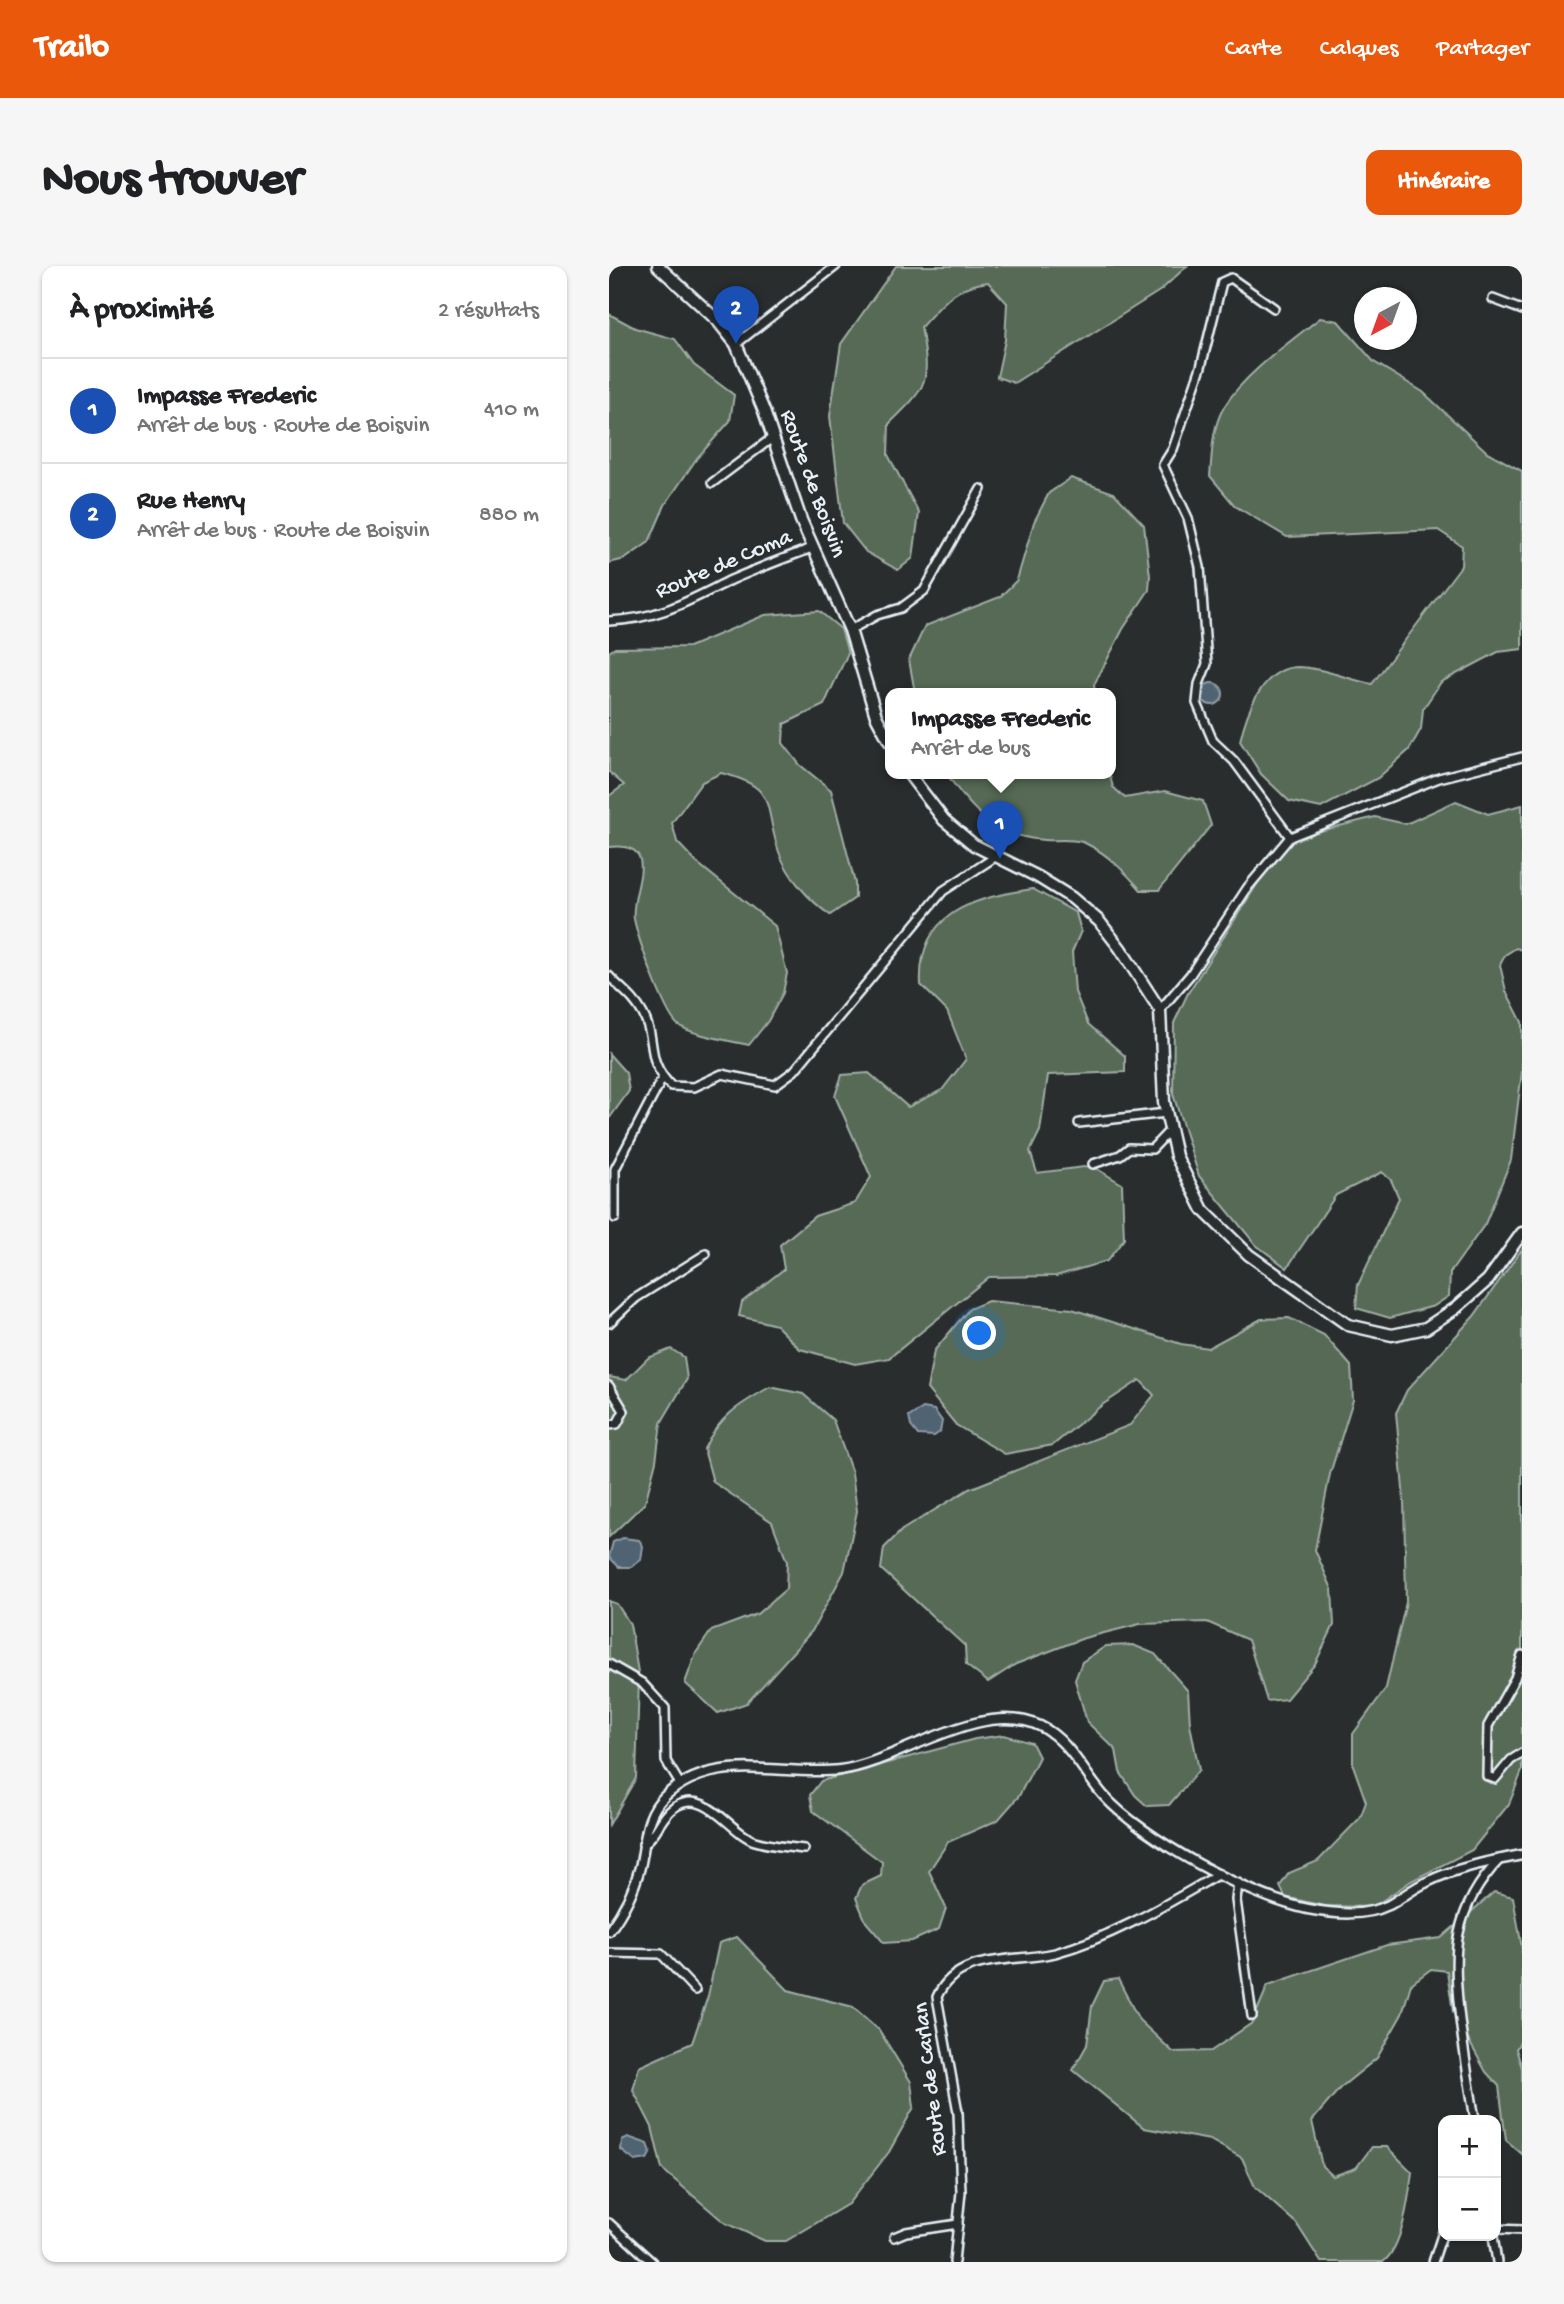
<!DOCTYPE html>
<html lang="fr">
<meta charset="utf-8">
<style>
body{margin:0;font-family:"Gochi Hand",sans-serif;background:#f6f6f6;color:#202124}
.controls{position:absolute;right:21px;bottom:21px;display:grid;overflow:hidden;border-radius:14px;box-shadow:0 2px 5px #0004}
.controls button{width:63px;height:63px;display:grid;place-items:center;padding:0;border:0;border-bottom:2px solid #e0e0e0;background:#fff;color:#202124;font:35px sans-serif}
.compass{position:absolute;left:745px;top:21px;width:63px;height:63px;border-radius:50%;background:#fff;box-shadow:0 2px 5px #0004;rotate:221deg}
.you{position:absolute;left:371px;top:1068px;width:24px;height:24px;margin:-18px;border:5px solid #fff;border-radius:50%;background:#1a73e8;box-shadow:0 0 0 10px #1a73e833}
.badge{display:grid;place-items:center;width:46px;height:46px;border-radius:50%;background:#ea580c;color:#fff;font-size:23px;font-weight:700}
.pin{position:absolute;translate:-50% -58px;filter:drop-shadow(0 2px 4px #0008)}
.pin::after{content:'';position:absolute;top:37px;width:24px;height:21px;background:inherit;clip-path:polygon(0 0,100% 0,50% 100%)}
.popup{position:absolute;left:276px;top:422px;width:231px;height:91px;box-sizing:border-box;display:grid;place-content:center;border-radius:14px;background:#fff;filter:drop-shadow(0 2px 5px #0005);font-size:23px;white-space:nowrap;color:#757577}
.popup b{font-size:26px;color:#202124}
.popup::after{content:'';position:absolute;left:50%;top:100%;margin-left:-14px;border:14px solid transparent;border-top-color:#fff}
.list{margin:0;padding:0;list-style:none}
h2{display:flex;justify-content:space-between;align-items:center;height:91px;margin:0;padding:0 28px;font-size:30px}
h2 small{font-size:23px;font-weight:400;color:#757577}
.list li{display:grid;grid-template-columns:46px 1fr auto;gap:21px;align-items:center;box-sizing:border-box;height:105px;padding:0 28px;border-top:2px solid #e0e0e0}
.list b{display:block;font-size:26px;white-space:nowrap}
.list p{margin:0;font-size:23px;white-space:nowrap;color:#757577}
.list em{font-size:23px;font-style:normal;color:#757577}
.map{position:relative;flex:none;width:913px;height:1996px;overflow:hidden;border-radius:14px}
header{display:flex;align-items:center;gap:42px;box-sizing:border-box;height:98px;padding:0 35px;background:#ea580c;color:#fff}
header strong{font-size:33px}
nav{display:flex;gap:38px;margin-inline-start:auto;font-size:24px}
.intro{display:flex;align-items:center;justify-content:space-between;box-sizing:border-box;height:168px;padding:0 42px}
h1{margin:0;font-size:49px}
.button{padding:18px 32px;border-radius:14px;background:#ea580c;color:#fff;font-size:24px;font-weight:700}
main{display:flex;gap:42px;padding:0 42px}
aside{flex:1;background:#fff;border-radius:14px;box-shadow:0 2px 5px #0004}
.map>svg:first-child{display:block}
</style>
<header>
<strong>Trailo</strong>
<nav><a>Carte</a><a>Calques</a><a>Partager</a></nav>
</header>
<div class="intro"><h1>Nous trouver</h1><a class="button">Itinéraire</a></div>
<main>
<aside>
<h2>À proximité<small>2 résultats</small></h2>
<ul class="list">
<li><span class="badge" style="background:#1a4fb4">1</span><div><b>Impasse Frederic</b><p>Arrêt de bus · Route de Boisvin</p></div><em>410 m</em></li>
<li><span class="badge" style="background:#1a4fb4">2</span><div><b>Rue Henry</b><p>Arrêt de bus · Route de Boisvin</p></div><em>880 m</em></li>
</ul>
</aside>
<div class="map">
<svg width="913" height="1996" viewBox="0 0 913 1996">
<rect width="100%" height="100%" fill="#2a2d2e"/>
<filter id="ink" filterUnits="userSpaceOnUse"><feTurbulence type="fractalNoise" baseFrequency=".0143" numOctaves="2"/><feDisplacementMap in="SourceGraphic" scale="14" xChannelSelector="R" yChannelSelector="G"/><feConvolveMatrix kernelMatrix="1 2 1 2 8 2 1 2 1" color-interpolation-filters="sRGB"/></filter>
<g filter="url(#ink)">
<g fill="#576a54" stroke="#a0aea6" stroke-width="2">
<path d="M287,0h291l-26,24 -147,93 -17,-6 8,-37 2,-37 -19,-21c-33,4 -45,21 -67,45 10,56 7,59 -32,97l-1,31 31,58 -6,45 -15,12 -32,-18 -23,-29 -13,-107 11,-72z"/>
<path d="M0,48l26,14 40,11 19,26 40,30 -4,26 -33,37 -32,47 -16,37 -24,17 -16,4z"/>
<path d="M711,52l18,3 36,41 49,30 64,60 35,19v178l-24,3 -57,30 -18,27 -2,20 -12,21 -31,28 -57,30 -32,-7 -28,-27 -21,-33c6,-27 22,-73 57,-74 24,0 52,13 75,17l89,-118 1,-20 -24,-16 -151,7 -52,-31 -25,-30c2,-23 2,-49 14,-69 20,-33 66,-65 96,-89z"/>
<path d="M462,212l43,15 30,32 6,51 -1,14 -26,39 -29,56 1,8h-180l-6,-33 16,-34 75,-29 17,-17 17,-58 15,-29z"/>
<path d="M210,345l22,18 7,24 -24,52 -40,19 -1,19 17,22 31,25 24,93v15l-25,17c-21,-15 -42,-38 -51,-63 -16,-46 0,-65 -58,-79l-19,9 -30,41 5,19 19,20 79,64 12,47 -4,20 -15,28 -19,24c-18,-4 -59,-10 -72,-21 -13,-12 -39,-85 -43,-105 -5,-26 31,-78 -25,-72v-51l15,-11 -15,-13v-120l6,-4 74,-1 76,-32z"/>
<path d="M337,507h163l4,14 12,11 40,-7 38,10 8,24 -52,65h-18c-16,-18 -32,-35 -54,-46 -11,-6 -30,-3 -43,-4 -48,-3 -72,-29 -98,-67z"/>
<path d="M847,535l32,13 34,-9v145l-6,-2 -11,7 -5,10 6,26 16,31v49l-11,89 -26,64 -35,49 -1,23 -15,10 -44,12 -34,-10 2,-23 41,-87 -8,-18 -9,-8 -46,23 -49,73 -31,-23 -57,-69 -26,-82 1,-71 14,-30 89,-140 23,-17 75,-19 31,7z"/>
<path d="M424,623l43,24 5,18 -9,21 3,40 13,32 37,32v16l-77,3 -8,56 -10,20 7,22 55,-7 30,18 2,55 -17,22 -51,15 -67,1 -100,81 -34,6 -55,-15 -24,-24 -37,-9 3,-14 42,-33 -4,-24 35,-29 40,-13 16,-26 -36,-81 7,-21 27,-2 39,34 34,-17 24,-31 -19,-48 -26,-26c-4,-72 52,-88 112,-96z"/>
<path d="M0,788l17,19 3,18 -20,28z"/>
<path d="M913,983v522l-13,33 -37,46 -61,31 -38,26 -49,-1 -39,-9 -5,-11 9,-13 29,-12 42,-43 6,-16 -13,-37v-31l33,-46 20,-86 -2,-102 -8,-87 11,-23 67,-74z"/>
<path d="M379,1035l84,8 109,35 27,4 53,-29 28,-1 35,17 27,31 2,34 -23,74 -15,76 17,39 2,36 -19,39 -29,35 -19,2 -19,-61 -41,-18 -67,2 -56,14 -68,26 -28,18 -22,-17 -1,-19 -84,-77 3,-21 18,-18 67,-41 161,-64 24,-30 -14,-15 -38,25 -49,40 -48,9 -49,-29 -29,-36 7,-38 35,-42z"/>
<path d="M62,1083l13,8 3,22 -26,44 -5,38 -11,42 -36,34v-160l17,3 22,-22z"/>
<path d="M161,1121l33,7 30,26 19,53 5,38 -13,61 -32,59 -65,72 -29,10 -33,-30 11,-30 15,-22 46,-17 29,-25 1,-27 -15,-40 -59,-40 -9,-33c15,-33 36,-45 66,-62z"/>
<path d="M0,1335l8,3 13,20 9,54 -3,100 -27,47z"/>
<path d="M524,1379l22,9 33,37 2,33 9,46 -30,35 -22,1 -12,-11 -15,-23 -4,-22 -29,-28 -12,-42 7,-18 24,-16z"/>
<path d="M395,1469l28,8 7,14 -20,39 -21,24 -50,22 -19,29 17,37 -7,21 -27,12 -28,2 -18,-21 -10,-24 6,-13 19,-9 1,-14 -69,-51 -3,-16 11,-14 154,-42z"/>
<path d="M885,1626l19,5 9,51v91l-6,10 6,19v86l-16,-14 -7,-54 -13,-14 -33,-60 -6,-41 -16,-2 -20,15 -9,30 -25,44 -37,30 -28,33 10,45 11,10 23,-8 16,-21h15l25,25c-3,24 -9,75 -29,90h-62l-25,-39 -41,-36 -13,-29 -32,-18 -66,-12 -71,-58 14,-25 5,-39 12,-25 14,-2 21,41 34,32 38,-1 41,-28 16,-38 119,-40 54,-7z"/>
<path d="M128,1671l51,53 65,17 26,23 32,52 3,25 -25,45 -41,52 -62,37h-21l-40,-18 -63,-54 -10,-42 -19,-37 6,-23 53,-24 16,-47 11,-53z"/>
</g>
<g fill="#506373" stroke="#8d9ca8" stroke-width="2">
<circle cx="603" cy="428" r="11"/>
<path d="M314,1142l11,2 8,11 -2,11 -6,4 -16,-1 -7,-9 -2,-9z"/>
<path d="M14,1272l16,2 4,6 -2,14 -10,7h-12l-10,-10 4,-15z"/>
<path d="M19,1871l20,7 3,8 -4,7 -12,2 -14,-11 1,-10z"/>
</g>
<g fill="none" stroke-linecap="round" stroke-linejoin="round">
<defs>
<g id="minor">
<path d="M884,33l29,11"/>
<path d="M665,42l-43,-30 -9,4 -21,85 -28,82 -10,16 25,53 12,49 7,97 -8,20 -2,19 16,38 21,20 56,76"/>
<path d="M127,78l100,-78"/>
<path d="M103,217l60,-45"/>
<path d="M0,355c50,-2 79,-20 122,-41 27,-12 54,-22 81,-32"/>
<path d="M241,364l27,-15 24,-7 23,-17 57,-102"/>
<path d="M0,710c12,13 25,21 34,38 15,28 1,44 28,72l23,1 28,-13 53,11 19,-14 149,-180 52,-34"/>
<path d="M551,744l30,-35 58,-88 42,-50 149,-59 83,-21"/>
<path d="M470,857l87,-10"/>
<path d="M484,898l27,-9 9,-7 23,1 18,-19"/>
<path d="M6,952v-49l48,-92"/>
<path d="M0,1057l27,-25 70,-44"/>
<path d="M0,1120l15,25 -7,13 -8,1"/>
<path d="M913,1389l-7,23 -27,48 -1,50 8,3 16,-19 11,-7"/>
<path d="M0,1398l33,19 23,25 1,53 14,23"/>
<path d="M34,1578c15,-9 17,-28 32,-37 31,-20 55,26 80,34 16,5 33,6 49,8"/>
<path d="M629,1617l-2,17 16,116"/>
<path d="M0,1687l52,1 34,36"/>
<path d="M866,1854c-7,-47 -26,-144 -16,-187 6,-29 21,-53 41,-74"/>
<path d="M0,1957l43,39"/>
<path d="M887,1963l26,1"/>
<path d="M884,1970l4,26"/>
<path d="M285,1971l12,-5 52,-8"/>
<path d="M345,1996l7,-70 -3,-80 -21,-115c20,-45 77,-34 118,-44 58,-16 112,-49 164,-79"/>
<path d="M824,1996l10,-30"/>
</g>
<path id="tertiary" d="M0,1665c14,-19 25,-40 31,-64 6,-24 4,-52 25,-71 51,-46 114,-19 175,-26 60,-8 139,-72 200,-44 29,14 43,46 63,69 38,43 148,103 205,114 27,5 56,8 81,-4 13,-7 24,-17 38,-23 28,-14 64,-21 95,-27"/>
<g id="secondary">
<path d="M49,0l59,54 19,24 28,67 37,109 49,110 26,86 14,26"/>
<path d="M299,507l36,47 30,25 64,32 34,21 27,23 21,27 40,62 4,92 12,54 27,54 46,45 99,70 44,10 34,-7 30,-20 32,-28 34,-47"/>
</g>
</defs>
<use href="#minor" stroke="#e8f1f8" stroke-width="12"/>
<use href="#tertiary" stroke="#e8f1f8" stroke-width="13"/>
<use href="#secondary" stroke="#e8f1f8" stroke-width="15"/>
<use href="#minor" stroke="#2a2d2e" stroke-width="7"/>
<use href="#tertiary" stroke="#2a2d2e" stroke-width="8"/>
<use href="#secondary" stroke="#2a2d2e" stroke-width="10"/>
</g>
</g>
<g text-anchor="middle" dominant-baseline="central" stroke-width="6" stroke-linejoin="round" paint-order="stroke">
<g font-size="23" fill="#e8f1f8" stroke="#2a2d2e">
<text transform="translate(203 218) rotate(70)">Route de Boisvin</text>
<text transform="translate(115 299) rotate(-23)">Route de Coma</text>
<text transform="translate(322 1813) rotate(-97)">Route de Carlan</text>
</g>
</g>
</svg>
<div class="controls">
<button>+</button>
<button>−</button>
</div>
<svg class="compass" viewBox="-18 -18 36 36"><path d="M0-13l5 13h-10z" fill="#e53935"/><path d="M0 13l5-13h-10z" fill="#757577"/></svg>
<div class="you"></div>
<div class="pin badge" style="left:391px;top:593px;background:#1a4fb4">1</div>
<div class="popup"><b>Impasse Frederic</b>Arrêt de bus</div>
<div class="pin badge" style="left:127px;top:78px;background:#1a4fb4">2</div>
</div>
</main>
